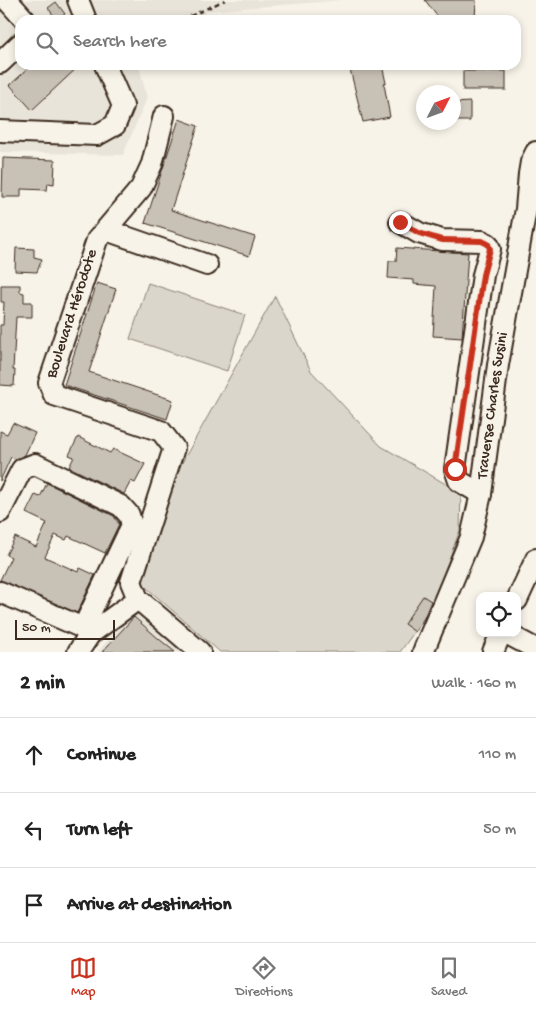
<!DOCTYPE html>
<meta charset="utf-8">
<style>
body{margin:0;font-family:"Gochi Hand",sans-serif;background:#f6f6f6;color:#222}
.controls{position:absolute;right:15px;bottom:15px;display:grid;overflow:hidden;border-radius:10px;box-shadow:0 2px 8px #0003}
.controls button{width:45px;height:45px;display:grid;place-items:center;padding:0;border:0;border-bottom:1px solid #e0e0e0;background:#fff;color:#222;font:25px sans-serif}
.compass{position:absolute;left:416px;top:85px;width:45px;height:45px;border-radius:50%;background:#fff;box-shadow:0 2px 8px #0003;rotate:48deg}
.scale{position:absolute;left:15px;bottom:12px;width:100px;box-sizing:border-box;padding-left:5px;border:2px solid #3b2a1e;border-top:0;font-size:14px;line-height:18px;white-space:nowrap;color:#3b2a1e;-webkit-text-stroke:4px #f7f3e8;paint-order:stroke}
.stop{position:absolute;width:15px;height:15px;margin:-11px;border:4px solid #c8321e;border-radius:50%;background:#fff}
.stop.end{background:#c8321e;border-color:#fff;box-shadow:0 1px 5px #0008}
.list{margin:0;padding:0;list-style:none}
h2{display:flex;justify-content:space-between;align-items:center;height:65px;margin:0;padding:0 20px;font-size:21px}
h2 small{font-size:16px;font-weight:400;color:#767676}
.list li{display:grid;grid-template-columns:32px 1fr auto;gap:15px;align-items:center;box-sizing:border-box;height:75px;padding:0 20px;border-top:1px solid #e0e0e0}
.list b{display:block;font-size:19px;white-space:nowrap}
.list em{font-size:16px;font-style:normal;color:#767676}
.icon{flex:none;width:28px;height:28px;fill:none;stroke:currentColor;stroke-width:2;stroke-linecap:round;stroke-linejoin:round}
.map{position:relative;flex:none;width:536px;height:652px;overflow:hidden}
.search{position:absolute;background:#fff;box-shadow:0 2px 8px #0003;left:15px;right:15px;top:15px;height:55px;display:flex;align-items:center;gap:12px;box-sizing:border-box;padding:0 18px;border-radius:15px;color:#767676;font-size:19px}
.sheet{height:290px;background:#fff}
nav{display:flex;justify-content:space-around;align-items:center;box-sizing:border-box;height:70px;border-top:1px solid #e0e0e0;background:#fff;font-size:14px;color:#767676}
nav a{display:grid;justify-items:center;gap:2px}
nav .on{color:#c8321e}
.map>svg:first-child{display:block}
</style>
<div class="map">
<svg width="536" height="652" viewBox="0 0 536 652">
<rect width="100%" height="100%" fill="#f7f3e8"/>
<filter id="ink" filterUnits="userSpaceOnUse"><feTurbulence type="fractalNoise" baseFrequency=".02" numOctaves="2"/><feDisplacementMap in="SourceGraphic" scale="10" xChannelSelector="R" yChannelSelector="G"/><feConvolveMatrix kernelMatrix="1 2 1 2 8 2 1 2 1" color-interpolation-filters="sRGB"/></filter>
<g filter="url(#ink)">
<g fill="#e9e4d9">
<path d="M0,0h343l-136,11 -5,9h-182v45h119l8,33 -24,57 -123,-3z"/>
<path d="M139,609l50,43h-91l29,-36z"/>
</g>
<g fill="#dbd6cb" stroke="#8b8074">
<path d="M148,283l97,32 -18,56 -97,-32z"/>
<path d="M275,296l36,75 70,75 80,47 -1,37 -30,80 -30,42h-180l-80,-70 34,-105z"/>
</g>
<g fill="#c8c1b6" stroke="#3b2a1e">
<path d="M425,0h51l-1,20h-35z"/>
<path d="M56,2l9,12 -8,6 -9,-12z"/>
<path d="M32,65h48l-48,45 -22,-25z"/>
<path d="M349,65h33l4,18 -2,1 6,33 -27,5z"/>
<rect x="463" y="71" width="43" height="19"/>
<path d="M470,102v19h-16v-18z"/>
<path d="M179,119l19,7 -27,84 84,27 -6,19 -104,-33z"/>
<path d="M3,158l52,2 -1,24 -6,-1 -1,7 -26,-1v8h-19z"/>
<path d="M16,248l18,1v8l8,2 -5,13 -22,-1z"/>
<path d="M397,248l71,5 -6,85 -29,-2 3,-50 -22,-2v-4l-26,-2 1,-17h7z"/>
<path d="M97,283l19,6 -27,83 84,28 -6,19 -103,-34z"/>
<path d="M1,285h19v7l4,1v9h8v15h-16l-3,53h2l-1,16 -14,-1v-60h3l1,-23h-3z"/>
<path d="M13,423l22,10 -10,22 -9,4 -5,-2 -11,24v-50l7,3z"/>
<path d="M78,437l32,16 3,-4 32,15 -10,19 -4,-2 -7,13 -55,-27 5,-10 -5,-2z"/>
<path d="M47,483l67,33 5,8 -14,29 -37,-17 -2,4 -11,-5 -10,22 33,15 2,-4 15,7 -18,38 -77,-33 11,-23 -5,-2 9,-18 21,10 11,-24 -21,-10 9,-18 5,2z"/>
<path d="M423,596l8,5 -7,17 -9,14 -11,-8z"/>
<path d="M134,617l25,22 16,13h-73z"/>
</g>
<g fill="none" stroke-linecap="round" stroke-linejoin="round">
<defs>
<g id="minor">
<path d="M7,0l18,20"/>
<path d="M78,0l8,20"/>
<path d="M0,63l20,-19"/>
<path d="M164,116l-12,48 -11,24 -44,52 -48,143 5,12 107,36 13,17 -43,134 7,17 62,53"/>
<path d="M0,131l97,4 18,-10 8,-19 -18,-41"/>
<path d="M400,222l19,11 23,7 40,1 6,3 2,5 -7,26 -28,194 4,12 22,13"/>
<path d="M106,230l101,35"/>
<path d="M0,512l22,-43 13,-5 86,42 8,9 3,10 -49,103"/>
<path d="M0,592l83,36 7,6 48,-35"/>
<path d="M517,600l19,-41"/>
<path d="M506,633l30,16"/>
<path d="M78,652l12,-18"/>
<path id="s1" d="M423,652l48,-115 10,-43 17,-129 28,-156 3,-35 2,-12 5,-10"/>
<path d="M493,652l8,-19"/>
</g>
</defs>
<use href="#minor" stroke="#3b2a1e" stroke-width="24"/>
<path stroke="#3b2a1e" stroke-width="2.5" stroke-dasharray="5 4" stroke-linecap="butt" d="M182,20l43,-20"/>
<use href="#minor" stroke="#f7f3e8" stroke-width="20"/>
</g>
</g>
<g fill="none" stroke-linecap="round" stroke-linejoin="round" filter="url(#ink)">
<path stroke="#c8321e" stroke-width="6" d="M400,222l19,11 23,7 40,1 6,3 2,5 -7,26 -28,194"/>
</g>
<g text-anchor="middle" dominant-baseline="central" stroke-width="4" stroke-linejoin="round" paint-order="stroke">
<g font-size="16" fill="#3b2a1e" stroke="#f7f3e8">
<text transform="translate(73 314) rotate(-72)">Boulevard Hérodote</text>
<text stroke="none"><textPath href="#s1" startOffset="258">Traverse Charles Susini</textPath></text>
</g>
</g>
</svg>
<div class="controls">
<button><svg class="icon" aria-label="locate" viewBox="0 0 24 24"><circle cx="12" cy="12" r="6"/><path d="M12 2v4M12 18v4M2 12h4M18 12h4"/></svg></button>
</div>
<svg class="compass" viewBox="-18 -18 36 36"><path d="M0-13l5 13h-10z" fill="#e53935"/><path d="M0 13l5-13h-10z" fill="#767676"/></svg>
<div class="scale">50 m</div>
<div class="stop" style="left:455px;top:469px"></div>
<div class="stop end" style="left:400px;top:222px"></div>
<div class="search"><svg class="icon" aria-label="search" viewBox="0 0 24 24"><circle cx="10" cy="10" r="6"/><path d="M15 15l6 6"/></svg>Search here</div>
</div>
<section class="sheet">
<h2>2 min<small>Walk · 160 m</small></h2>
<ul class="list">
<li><svg class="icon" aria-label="ahead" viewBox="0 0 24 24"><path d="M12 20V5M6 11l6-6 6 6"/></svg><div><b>Continue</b></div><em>110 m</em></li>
<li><svg class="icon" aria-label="left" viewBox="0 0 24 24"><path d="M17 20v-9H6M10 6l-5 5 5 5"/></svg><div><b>Turn left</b></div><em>50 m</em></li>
<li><svg class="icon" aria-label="arrive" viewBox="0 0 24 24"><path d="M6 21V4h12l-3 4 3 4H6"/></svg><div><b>Arrive at destination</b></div></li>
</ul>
</section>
<nav>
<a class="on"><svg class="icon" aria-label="map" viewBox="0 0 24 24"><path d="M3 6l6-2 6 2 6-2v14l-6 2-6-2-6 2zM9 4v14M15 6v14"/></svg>Map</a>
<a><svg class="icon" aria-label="directions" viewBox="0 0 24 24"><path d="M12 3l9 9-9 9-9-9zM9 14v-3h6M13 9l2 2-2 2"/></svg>Directions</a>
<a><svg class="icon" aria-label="saved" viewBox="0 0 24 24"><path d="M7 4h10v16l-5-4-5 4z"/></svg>Saved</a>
</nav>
